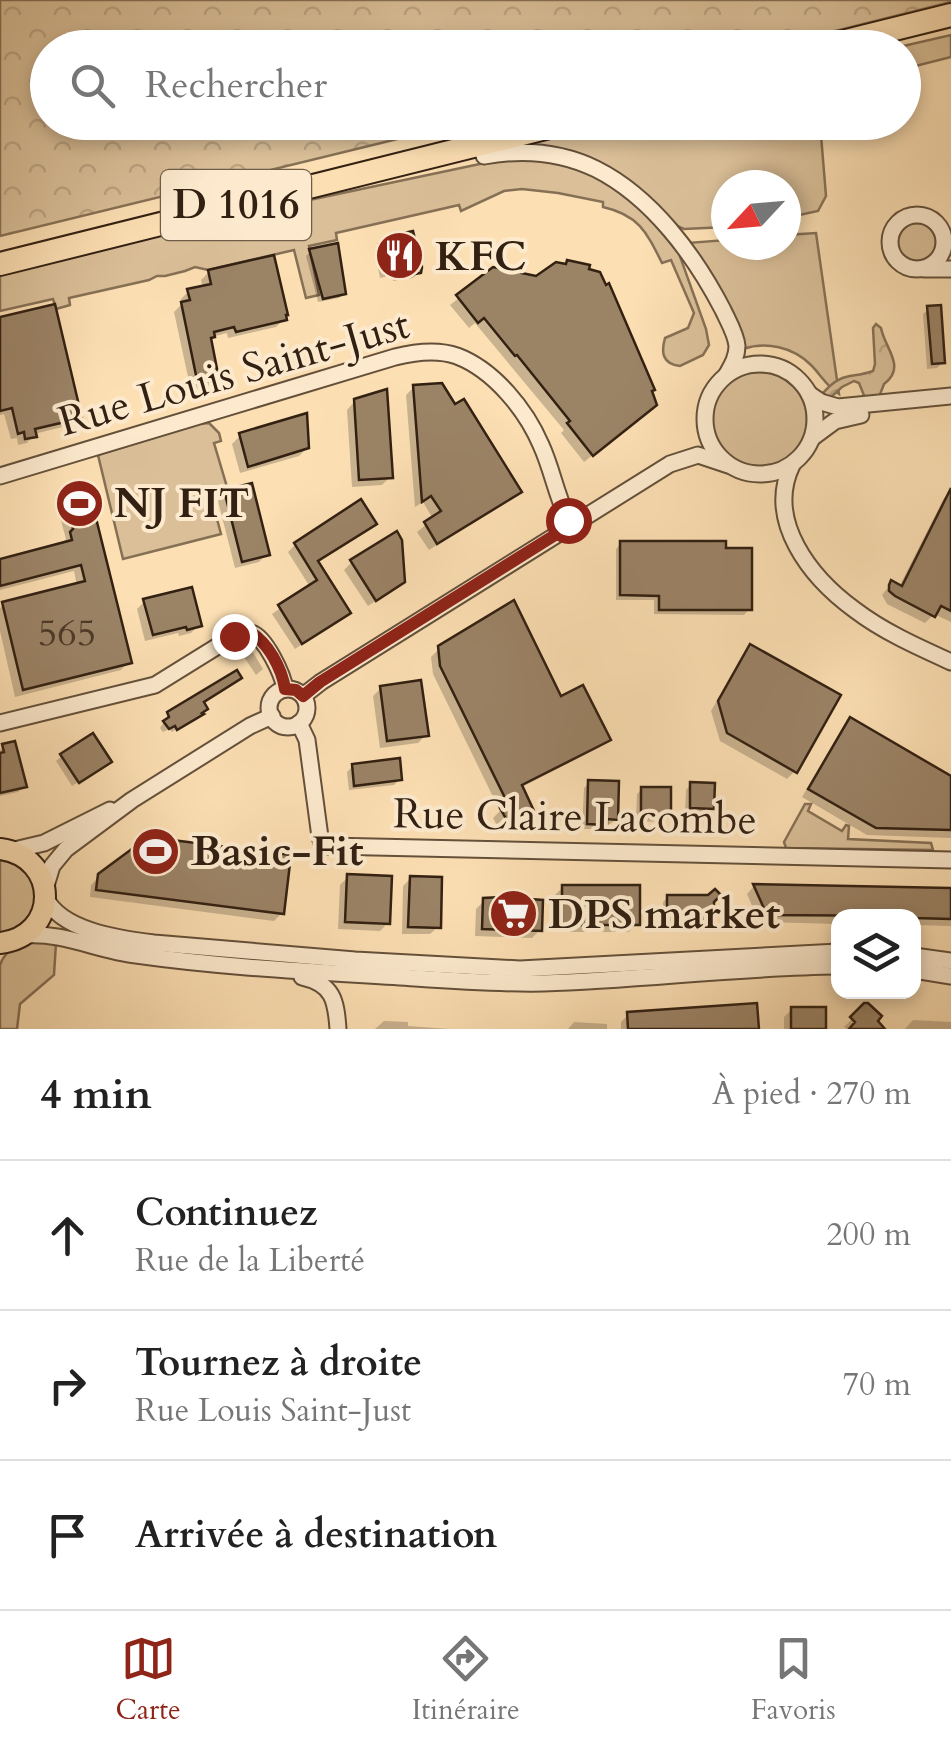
<!DOCTYPE html>
<html lang="fr">
<meta charset="utf-8">
<style>
body{margin:0;font-family:Cardo,serif;background:#f6f6f6;color:#222}
.controls{position:absolute;right:30px;bottom:30px;display:grid;overflow:hidden;border-radius:20px;box-shadow:0 5px 15px #0003}
.controls button{width:90px;height:90px;display:grid;place-items:center;padding:0;border:0;border-bottom:2px solid #e0e0e0;background:#fff;color:#222;font:50px sans-serif}
.compass{position:absolute;left:711px;top:170px;width:90px;height:90px;border-radius:50%;background:#fff;box-shadow:0 5px 15px #0003;rotate:244deg}
.stop{position:absolute;width:30px;height:30px;margin:-22px;border:8px solid #8f2418;border-radius:50%;background:#fff}
.stop.end{background:#8f2418;border-color:#fff;box-shadow:0 2px 10px #0008}
.list{margin:0;padding:0;list-style:none}
h2{display:flex;justify-content:space-between;align-items:center;height:130px;margin:0;padding:0 40px;font-size:42px}
h2 small{font-size:32px;font-weight:400;color:#767676}
.list li{display:grid;grid-template-columns:65px 1fr auto;gap:30px;align-items:center;box-sizing:border-box;height:150px;padding:0 40px;border-top:2px solid #e0e0e0}
.list b{display:block;font-size:38px;white-space:nowrap}
.list p{margin:0;font-size:32px;white-space:nowrap;color:#767676}
.list em{font-size:32px;font-style:normal;color:#767676}
.icon{flex:none;width:55px;height:55px;fill:none;stroke:currentColor;stroke-width:2;stroke-linecap:round;stroke-linejoin:round}
.map{position:relative;flex:none;width:951px;height:1029px;overflow:hidden}
.search{position:absolute;background:#fff;box-shadow:0 5px 15px #0003;left:30px;right:30px;top:30px;height:110px;display:flex;align-items:center;gap:25px;box-sizing:border-box;padding:0 35px;border-radius:55px;color:#767676;font-size:38px}
.sheet{height:580px;background:#fff}
nav{display:flex;justify-content:space-around;align-items:center;box-sizing:border-box;height:140px;border-top:2px solid #e0e0e0;background:#fff;font-size:28px;color:#767676}
nav a{display:grid;justify-items:center;gap:5px}
nav .on{color:#8f2418}
.map>svg:first-child{display:block}
</style>
<div class="map">
<svg width="951" height="1029" viewBox="0 0 951 1029">
<defs>
<pattern id="forest-crowns" width="20" height="18" patternUnits="userSpaceOnUse" patternTransform="scale(2.5)"><rect width="20" height="18" fill="#dabf98"/><path d="M2 6a3 3 0 1 1 6 0M12 15a3 3 0 1 1 6 0" fill="none" stroke="#bca482"/></pattern>
</defs>
<rect width="100%" height="100%" fill="#fcdfb3"/>
<filter id="stains"><feTurbulence type="fractalNoise" baseFrequency=".002" numOctaves="4"/><feColorMatrix values="0 0 0 0 .2 0 0 0 0 .09 0 0 0 0 .02 0 0 0 .5 -.17"/></filter>
<radialGradient id="worn" r=".72"><stop offset=".6" stop-color="#630" stop-opacity="0"/><stop offset="1" stop-color="#630" stop-opacity=".3"/></radialGradient>
<g fill="#dabf98" stroke="#867055" stroke-width="2.5">
<path d="M951,35v22l-47,12v-21l-5,-1z"/>
<path d="M595,123h225l6,73 -8,15 -32,7v-33h-60v42l-42,2 -7,-3 -48,-44 -131,-35z"/>
<path d="M508,158l55,5 36,14 39,30 39,41 29,81 3,16 -6,10 -23,11c-18,-2 -19,-14 -15,-28l23,-10 6,-15 -23,-53 -9,3c-15,-30 -23,-48 -59,-56v-5l-45,-9 -36,-4 -18,2 -43,20 -2,-6 -123,28 1,7 -28,6 10,49 -13,3 -12,-48 -86,20 -13,-3 -10,4 -20,5h-8l-8,4 -80,18 1,7 -14,4 -3,-10 -53,12v-39l267,-63z"/>
<circle cx="917" cy="242" r="19"/>
<path d="M816,233l23,161c-12,-7 -18,-19 -28,-29 -18,-18 -45,-24 -68,-16l-56,-106 39,-3v5h60v-10z"/>
<circle cx="759" cy="420" r="48"/>
<path d="M209,423l10,10 2,8 -7,2 13,44 -17,6 11,41 -98,25 -25,-104 100,-31z"/>
<path d="M805,804h6l-3,7 34,20 4,-6 3,1 -1,13 83,4 2,7 -147,-2 -2,-6z"/>
<path d="M0,857c19,5 40,20 37,42 -1,8 -7,18 -10,25l-27,12z"/>
<path d="M40,939l16,4 -2,32 -34,29 -3,25h-17v-64c6,-18 23,-22 40,-26z"/>
</g>
<g fill="url(#forest-crowns)" stroke="#867055" stroke-width="2.5">
<path d="M0,0h951v2l-183,46h-720v74l415,1 -463,113z"/>
<path d="M876,324l5,4c4,21 26,39 3,56l-5,13 -14,1 -6,-15 -5,-2 -12,6 -12,11 -7,-5c19,-22 28,-14 50,-22l2,-7 -2,-36z"/>
</g>
<g fill="#0003">
<path d="M391,239l28,33 -6,6 -20,3 -1,-6 -12,3 -5,-26z"/>
<path d="M311,251l33,42 -5,5 -21,4 -12,-46z"/>
<path d="M494,270l155,122 -3,20 -62,50 -23,-29 3,-3 -89,-107 -6,5 -19,-23z"/>
<path d="M209,272l75,47 -8,8 -48,11 -1,-5 -15,4 -3,3 8,38 -8,8 -15,3 -1,-3h-3l-16,-74 8,-8 -1,-5 8,-8 14,-3 -2,-8z"/>
<path d="M929,309l14,53 -6,6 -10,1 -4,-55z"/>
<path d="M0,319l79,99 -8,7 -37,9 -7,9 -9,2 -1,-7 -6,1 -7,-25 -4,1z"/>
<path d="M414,387l104,104 -8,8 -81,51 -12,-18 16,-13 -10,-17 -8,5 -9,-112z"/>
<path d="M355,401l35,76 -8,8 -30,2 -5,-77z"/>
<path d="M240,436l67,12 -8,8 -59,17 -8,-29z"/>
<path d="M951,491v131l-17,-8 -9,9 -38,-19 -5,-9 10,-12 7,4 45,-89z"/>
<path d="M226,493l41,61 -8,8 -24,6 -17,-67z"/>
<path d="M65,498l64,164 -8,8 -106,27 -15,-66v-23l4,-4 73,-18 -3,-15 -74,19v-28l63,-20 3,-3 -9,-33z"/>
<path d="M367,530l-51,33 25,56 -46,30 -23,-35 38,-27 -22,-35 7,-7z"/>
<path d="M621,543l128,66 -5,6 -90,-1v-14h-38v-51z"/>
<path d="M352,562l51,19 -9,8 -26,17 -24,-36z"/>
<path d="M145,601l54,24 -8,8 -12,3 -1,-3 -33,8 -8,-32z"/>
<path d="M751,647l44,124 -8,8 -67,-38 -9,-30 32,-56z"/>
<path d="M440,648l119,52 49,39 -8,8 -80,41 11,22 -8,8 -23,13 -7,-13 7,-7 -67,-137 -2,-17z"/>
<path d="M252,651l11,18 -7,6 -12,-18z"/>
<path d="M381,688l45,47 -8,8 -38,5 -7,-52z"/>
<path d="M201,703l-1,11 -28,18 -3,-3 -6,3 -3,-4 9,-14z"/>
<path d="M851,720l100,59v59l-84,-3 -65,-38 41,-69z"/>
<path d="M4,747l20,39 -6,6 -18,4v-46z"/>
<path d="M62,756l41,11 -31,19 -16,-25z"/>
<path d="M353,766l47,13 -6,6 -45,5 -2,-18z"/>
<path d="M589,783l27,36 -6,5h-6l-5,5h-17l2,-41z"/>
<path d="M691,784l21,24 -6,6 -21,-1 1,-23z"/>
<path d="M642,789l26,27 -5,6 -27,-1 1,-27z"/>
<path d="M100,876l182,37 -8,8 -184,-24 1,-12z"/>
<path d="M348,877l40,46 -8,8 -42,-2 2,-44z"/>
<path d="M411,878l27,49 -8,7h-28l1,-48z"/>
<path d="M754,886l197,5v35l-37,-1v-9h-76v8l-79,-2 -12,-28z"/>
<path d="M563,887l74,36 -8,9h-74v-37z"/>
<path d="M668,897l41,1 3,3v18l-6,5 -43,-1v-21z"/>
<path d="M484,901l56,29 -8,8 -57,-2 1,-27z"/>
<path d="M865,1006l14,23h-32l-3,-2z"/>
<path d="M792,1009l32,20h-40v-12z"/>
<path d="M628,1015l128,14h-135v-7z"/>
<path d="M913,1020l38,2v7h-46z"/>
<path d="M384,1021l24,1v4l42,3h-75z"/>
<path d="M574,1022l33,2v5h-39z"/>
</g>
<g fill="#9b8366" stroke="#322012" stroke-width="2.5">
<path d="M413,231l9,36 -1,6 -23,4 -1,-6 -12,3 -6,-30 12,-3 -1,-5z"/>
<path d="M338,243l8,51 -23,5 -14,-50z"/>
<path d="M274,255l14,60h-2l1,5 -51,12 -2,-5 -20,5 1,5 -4,1 8,41 -18,4 -1,-4 -3,1 -16,-78 9,-2 -3,-11 24,-5 -3,-14z"/>
<path d="M567,260l23,5 -1,4 11,3 6,13 3,-2 46,107 -3,1 5,14 -64,51 -26,-33 3,-2 -53,-66 -2,1 -31,-38 -6,5 -22,-28 37,-28 43,9 20,-14 10,2z"/>
<path d="M55,304l27,114 -47,11 2,8 -12,2 -1,-7 -6,2 -6,-26 -12,3v-94z"/>
<path d="M941,305l4,58 -13,1 -5,-58z"/>
<path d="M442,383l13,21 9,-5 58,93 -85,52 -13,-22 17,-11 -10,-15 -9,6 -9,-117z"/>
<path d="M387,389l6,89 -34,2 -5,-81z"/>
<path d="M307,413l2,35 -61,19 -9,-34z"/>
<path d="M252,483l18,72 -28,7 -18,-72z"/>
<path d="M951,488v123l-10,-5 -6,11 -40,-21 -6,-5v-6l2,-5 11,6z"/>
<path d="M89,490l43,173 -109,27 -21,-88 83,-21 -4,-16 -81,21v-27l72,-19 -2,-8 3,-3 -9,-33z"/>
<path d="M361,499l16,25 -59,37 33,52 -49,31 -24,-39 39,-25 -23,-37z"/>
<path d="M397,531l5,9 3,42 -29,19 -26,-41z"/>
<path d="M620,541h106v7h26v62h-93v-14l-39,-1z"/>
<path d="M192,587l10,39 -15,4 -1,-3 -33,8 -10,-36z"/>
<path d="M514,600l47,96 22,-11 28,55 -89,45 12,26 -25,13 -9,-16 8,-4 -68,-138 -2,-20z"/>
<path d="M750,644l91,51 -44,78 -70,-40 -9,-32z"/>
<path d="M237,670l5,8 -38,24 4,7 -6,4 2,1 -27,16 -2,-4 -6,3 -6,-8 6,-4 -2,-5z"/>
<path d="M421,680l8,56 -42,5 -7,-55z"/>
<path d="M850,717l101,59v54l-75,-2 -68,-39z"/>
<path d="M93,733l19,29 -33,21 -19,-29z"/>
<path d="M15,741l12,46 -27,6v-40l4,-1 -2,-8z"/>
<path d="M400,758l2,22 -48,6 -2,-22z"/>
<path d="M588,780l31,1 -1,39 -11,-1v6l-20,-1z"/>
<path d="M690,782l25,1 -1,26 -24,-1z"/>
<rect x="641" y="787" width="30" height="30"/>
<path d="M148,837l143,18 -7,59 -188,-24 2,-16z"/>
<path d="M347,874l45,2 -2,48 -45,-2z"/>
<path d="M410,876l32,1 -1,51 -33,-1z"/>
<path d="M753,884l198,4v31l-37,-1v-2l-147,-1z"/>
<rect x="562" y="885" width="78" height="40"/>
<path d="M715,889l6,6 -7,7v18l-47,-1v-24h41z"/>
<path d="M502,897l41,3 -1,31 -60,-2 1,-31z"/>
<path d="M757,1003l2,26h-131l-1,-17z"/>
<path d="M864,1003h4l14,13 -4,5 7,8h-36l6,-7 -5,-5z"/>
<rect x="791" y="1007" width="35" height="22"/>
</g>
<g fill="none" stroke-linecap="round" stroke-linejoin="round">
<defs>
<g id="minor">
<path d="M484,156c38,-7 77,-4 112,13 56,28 99,87 127,141 5,11 13,24 14,36 0,11 -5,19 -10,28"/>
<circle cx="917" cy="242" r="27"/>
<path d="M924,269h27"/>
<circle cx="760" cy="419" r="55"/>
<path d="M809,394l12,8 17,5 113,-11"/>
<path d="M812,438l23,-17 26,-6"/>
<path d="M792,465c-27,56 19,113 63,145 29,22 63,37 96,52"/>
<path d="M0,476l395,-119c20,-5 42,-8 62,-1 37,14 69,54 84,89 12,26 16,55 30,80"/>
<circle cx="288" cy="708" r="19"/>
<path d="M303,696l18,-14 349,-218 28,-9 30,10"/>
<path d="M0,723l155,-38 79,-49c6,-2 11,-5 17,-3 14,3 32,42 34,56"/>
<path d="M299,723l8,17 13,97 2,6 6,3 623,14"/>
<path d="M10,851l34,-8 66,-33"/>
<path d="M45,889l7,-23 14,-17 66,-49 118,-74 22,-10"/>
<path d="M45,897c16,34 75,42 109,46l201,17 165,9 318,-17"/>
<path d="M25,935c38,-3 74,16 111,20 92,13 186,17 279,23 43,3 86,6 129,5 98,-3 196,-16 294,-17"/>
<path d="M914,956l37,5"/>
<path d="M914,970l37,6"/>
<path d="M302,977c31,7 34,23 36,52"/>
</g>
<path id="major" d="M0,849c60,8 60,87 0,94"/>
<g id="highway">
<path d="M818,48l133,-33"/>
<path d="M0,264l570,-142"/>
</g>
</defs>
<use href="#minor" stroke="#64503a" stroke-width="19"/>
<use href="#major" stroke="#322012" stroke-width="24"/>
<use href="#highway" stroke="#322012" stroke-width="26"/>
<use href="#minor" stroke="#fdeace" stroke-width="15"/>
<use href="#major" stroke="#fcdfb3" stroke-width="20"/>
<use href="#highway" stroke="#fcdfb3" stroke-width="22"/>
</g>
<g fill="none" stroke-linecap="round" stroke-linejoin="round">
<path stroke="#8f2418" stroke-width="12" d="M234,636l16,-4c18,10 32,37 35,57l11,1 7,6 17,-14 251,-157 -3,-5"/>
</g>
<defs>
<symbol id="restaurant-disc" viewBox="-11 -11 22 22"><circle r="9.5" fill="#8f2418" stroke="#fdeace"/><path d="M-5-6h1v4h1v-4h1v4h1v-4h1v5L-1.5 .5V6h-2V.5L-5-1ZM5-6V6H3V1.5H1.5Q1.5-4 5-6Z" fill="#fff"/></symbol>
<symbol id="stadium-disc" viewBox="-11 -11 22 22"><circle r="9.5" fill="#8f2418" stroke="#fdeace"/><path d="M0-5a6.5 5 0 1 0 0 10a6.5 5 0 1 0 0-10ZM-3.5-1.8h7v3.6h-7Z" fill="#fff"/></symbol>
<symbol id="supermarket-disc" viewBox="-11 -11 22 22"><circle r="9.5" fill="#8f2418" stroke="#fdeace"/><path d="M-6-5.5h2.5l.6 2H6L4.5 2H-2.5L-4.4-4H-6ZM-1.5 3.2a1.3 1.3 0 1 0 .1 0ZM3 3.2a1.3 1.3 0 1 0 .1 0Z" fill="#fff"/></symbol>
</defs>
<g fill-rule="evenodd">
<use href="#restaurant-disc" x="372" y="228" width="55" height="55"/>
<use href="#stadium-disc" x="52" y="476" width="55" height="55"/>
<use href="#stadium-disc" x="128" y="824" width="55" height="55"/>
<use href="#supermarket-disc" x="486" y="886" width="55" height="55"/>
</g>
<g text-anchor="middle" dominant-baseline="central" stroke-width="8" stroke-linejoin="round" paint-order="stroke">
<g font-size="38" fill="#4c3927">
<text x="67" y="633">565</text>
</g>
<rect fill="#fdeace" stroke="#6f5d4a" stroke-width="2.5" x="161" y="170" width="150" height="70" rx="8"/>
<g font-size="40" font-weight="bold" fill="#322012">
<text x="236" y="205">D 1016</text>
</g>
<g font-size="42" font-weight="bold" fill="#322012" stroke="#fdeace" text-anchor="start">
<text x="435" y="256">KFC</text>
<text x="114" y="503">NJ FIT</text>
<text x="191" y="851">Basic-Fit</text>
<text x="548" y="914">DPS market</text>
</g>
<g font-size="42" fill="#322012" stroke="#fdeace">
<text transform="translate(234 373) rotate(-16)">Rue Louis Saint-Just</text>
<text transform="translate(575 817) rotate(1)">Rue Claire Lacombe</text>
</g>
</g>
<rect width="100%" height="100%" filter="url(#stains)"/>
<rect width="100%" height="100%" fill="url(#worn)"/>
</svg>
<div class="controls">
<button><svg class="icon" aria-label="layers" viewBox="0 0 24 24"><path d="M12 4l9 5-9 5-9-5zM3 14l9 5 9-5"/></svg></button>
</div>
<svg class="compass" viewBox="-18 -18 36 36"><path d="M0-13l5 13h-10z" fill="#e53935"/><path d="M0 13l5-13h-10z" fill="#767676"/></svg>
<div class="stop" style="left:568px;top:520px"></div>
<div class="stop end" style="left:234px;top:636px"></div>
<div class="search"><svg class="icon" aria-label="search" viewBox="0 0 24 24"><circle cx="10" cy="10" r="6"/><path d="M15 15l6 6"/></svg>Rechercher</div>
</div>
<section class="sheet">
<h2>4 min<small>À pied · 270 m</small></h2>
<ul class="list">
<li><svg class="icon" aria-label="ahead" viewBox="0 0 24 24"><path d="M12 20V5M6 11l6-6 6 6"/></svg><div><b>Continuez</b><p>Rue de la Liberté</p></div><em>200 m</em></li>
<li><svg class="icon" aria-label="right" viewBox="0 0 24 24"><path d="M7 20v-9h11M14 6l5 5-5 5"/></svg><div><b>Tournez à droite</b><p>Rue Louis Saint-Just</p></div><em>70 m</em></li>
<li><svg class="icon" aria-label="arrive" viewBox="0 0 24 24"><path d="M6 21V4h12l-3 4 3 4H6"/></svg><div><b>Arrivée à destination</b></div></li>
</ul>
</section>
<nav>
<a class="on"><svg class="icon" aria-label="map" viewBox="0 0 24 24"><path d="M3 6l6-2 6 2 6-2v14l-6 2-6-2-6 2zM9 4v14M15 6v14"/></svg>Carte</a>
<a><svg class="icon" aria-label="directions" viewBox="0 0 24 24"><path d="M12 3l9 9-9 9-9-9zM9 14v-3h6M13 9l2 2-2 2"/></svg>Itinéraire</a>
<a><svg class="icon" aria-label="saved" viewBox="0 0 24 24"><path d="M7 4h10v16l-5-4-5 4z"/></svg>Favoris</a>
</nav>
